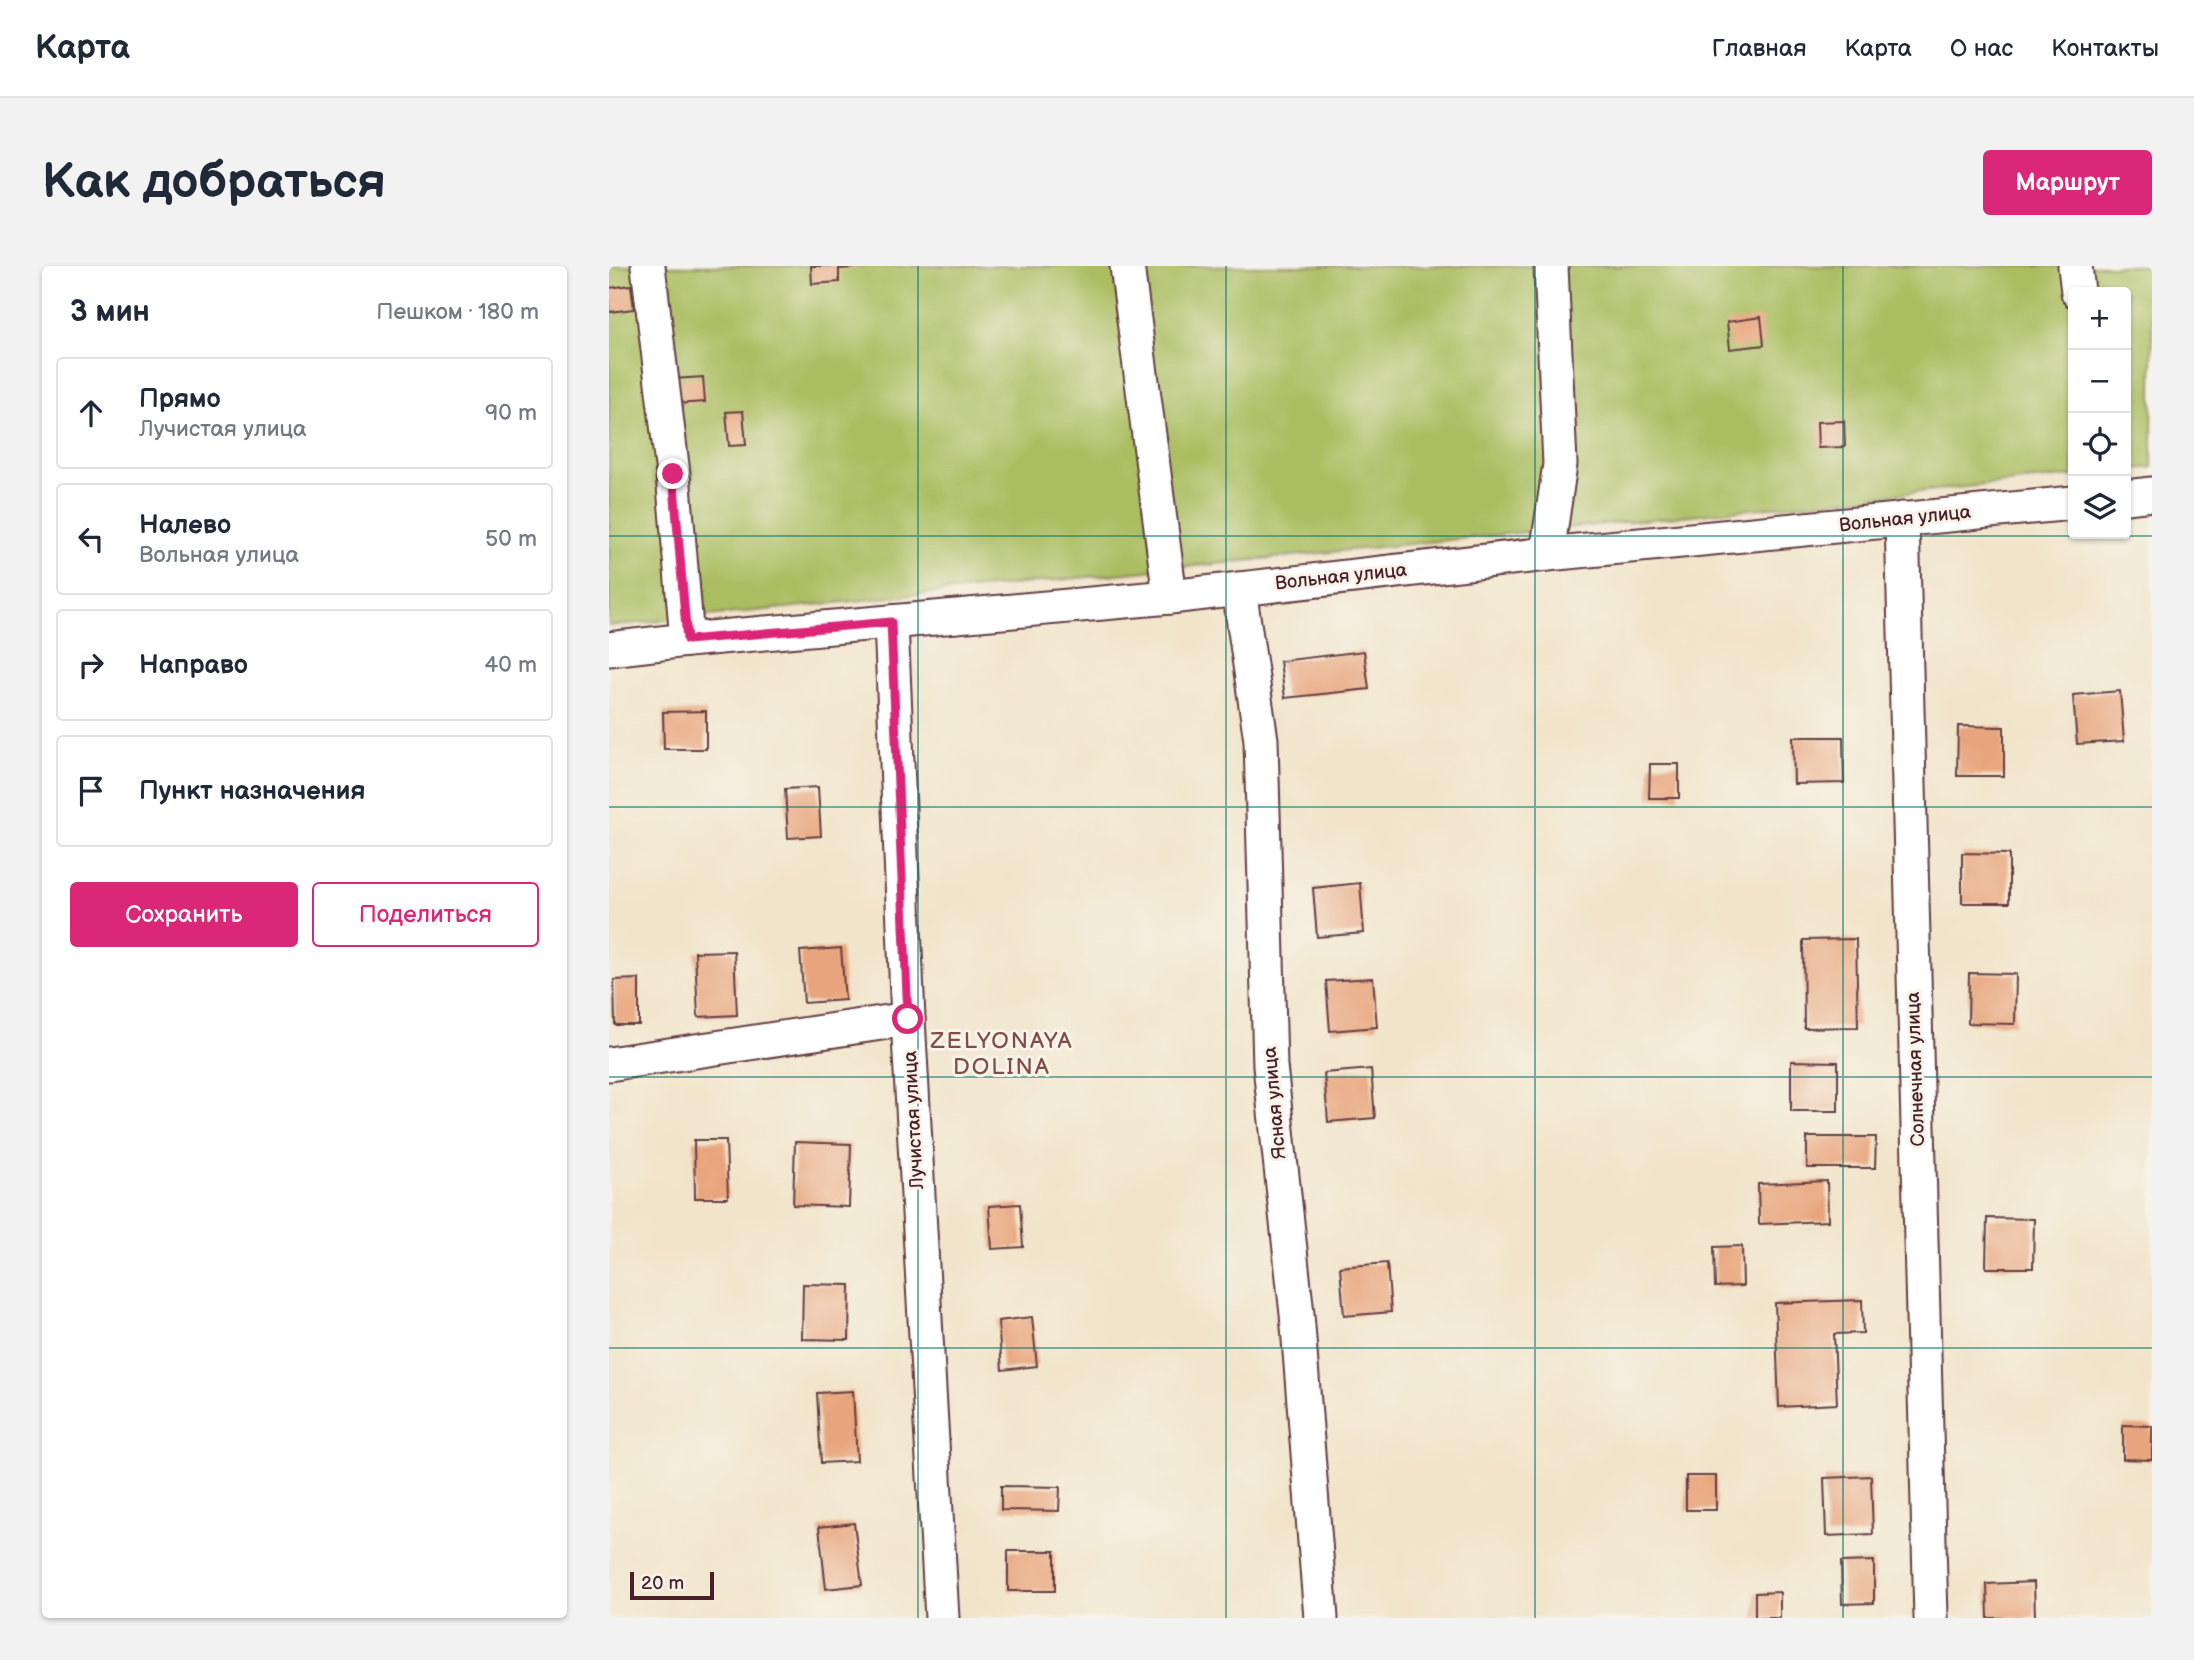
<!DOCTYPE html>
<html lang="ru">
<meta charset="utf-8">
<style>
body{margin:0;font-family:"Balsamiq Sans",sans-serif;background:#f2f2f3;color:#1f2937}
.controls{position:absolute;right:21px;top:21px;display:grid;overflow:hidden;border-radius:7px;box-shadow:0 2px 5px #0004}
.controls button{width:63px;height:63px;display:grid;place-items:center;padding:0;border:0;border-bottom:2px solid #e0e1e3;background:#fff;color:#1f2937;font:35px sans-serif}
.scale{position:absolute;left:21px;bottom:18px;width:84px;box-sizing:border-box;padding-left:7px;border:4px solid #4a1f2b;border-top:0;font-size:19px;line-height:24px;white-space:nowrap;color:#4a1f2b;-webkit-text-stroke:5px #f7f3e8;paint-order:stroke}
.stop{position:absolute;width:21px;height:21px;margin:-16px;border:5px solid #db2777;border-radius:50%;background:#fff}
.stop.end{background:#db2777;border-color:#fff;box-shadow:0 2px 7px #0008}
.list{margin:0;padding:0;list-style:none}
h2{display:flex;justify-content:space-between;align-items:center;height:91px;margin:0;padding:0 28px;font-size:30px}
h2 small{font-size:23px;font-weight:400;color:#747a83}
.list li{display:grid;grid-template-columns:46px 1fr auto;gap:21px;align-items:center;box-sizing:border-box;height:112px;margin:0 14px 14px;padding:0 14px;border:2px solid #e0e1e3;border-radius:7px}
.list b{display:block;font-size:26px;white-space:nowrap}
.list p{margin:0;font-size:23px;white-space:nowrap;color:#747a83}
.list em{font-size:23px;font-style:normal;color:#747a83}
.actions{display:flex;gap:14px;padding:21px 28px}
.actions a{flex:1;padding:16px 0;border:2px solid #db2777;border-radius:7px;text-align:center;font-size:24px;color:#db2777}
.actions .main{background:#db2777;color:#fff}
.icon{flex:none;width:38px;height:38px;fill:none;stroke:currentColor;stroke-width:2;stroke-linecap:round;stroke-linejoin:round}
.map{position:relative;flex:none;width:1543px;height:1352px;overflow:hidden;border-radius:7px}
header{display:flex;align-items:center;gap:42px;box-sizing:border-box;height:98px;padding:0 35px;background:#fff;border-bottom:2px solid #e0e1e3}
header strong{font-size:33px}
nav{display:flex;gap:38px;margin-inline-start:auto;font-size:24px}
.intro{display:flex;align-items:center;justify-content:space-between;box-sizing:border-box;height:168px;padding:0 42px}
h1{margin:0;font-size:49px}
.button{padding:18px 32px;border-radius:7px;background:#db2777;color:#fff;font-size:24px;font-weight:700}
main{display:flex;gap:42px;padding:0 42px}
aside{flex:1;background:#fff;border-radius:7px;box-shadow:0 2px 5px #0004}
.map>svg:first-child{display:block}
</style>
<header>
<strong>Карта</strong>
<nav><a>Главная</a><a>Карта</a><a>О нас</a><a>Контакты</a></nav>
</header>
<div class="intro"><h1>Как добраться</h1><a class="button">Маршрут</a></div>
<main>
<aside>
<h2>3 мин<small>Пешком · 180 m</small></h2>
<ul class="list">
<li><svg class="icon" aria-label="ahead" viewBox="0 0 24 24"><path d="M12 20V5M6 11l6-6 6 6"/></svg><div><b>Прямо</b><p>Лучистая улица</p></div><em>90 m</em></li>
<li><svg class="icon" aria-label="left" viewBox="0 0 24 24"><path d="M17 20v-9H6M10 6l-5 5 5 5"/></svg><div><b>Налево</b><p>Вольная улица</p></div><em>50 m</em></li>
<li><svg class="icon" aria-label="right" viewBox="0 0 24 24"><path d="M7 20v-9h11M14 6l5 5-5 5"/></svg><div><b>Направо</b></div><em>40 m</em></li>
<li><svg class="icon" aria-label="arrive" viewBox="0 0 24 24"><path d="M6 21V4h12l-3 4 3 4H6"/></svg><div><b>Пункт назначения</b></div></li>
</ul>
<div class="actions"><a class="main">Сохранить</a><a>Поделиться</a></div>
</aside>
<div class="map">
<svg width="1543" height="1352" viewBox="0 0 1543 1352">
<rect width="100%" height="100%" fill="#f7f3e8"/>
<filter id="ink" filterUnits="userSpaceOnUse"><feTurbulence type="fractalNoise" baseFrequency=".0143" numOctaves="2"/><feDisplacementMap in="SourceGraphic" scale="14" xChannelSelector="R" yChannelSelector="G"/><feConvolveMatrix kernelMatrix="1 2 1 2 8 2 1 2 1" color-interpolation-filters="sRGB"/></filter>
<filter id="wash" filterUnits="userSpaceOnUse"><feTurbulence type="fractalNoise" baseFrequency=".00686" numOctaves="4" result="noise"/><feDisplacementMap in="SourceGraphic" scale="28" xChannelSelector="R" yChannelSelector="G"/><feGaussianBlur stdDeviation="1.57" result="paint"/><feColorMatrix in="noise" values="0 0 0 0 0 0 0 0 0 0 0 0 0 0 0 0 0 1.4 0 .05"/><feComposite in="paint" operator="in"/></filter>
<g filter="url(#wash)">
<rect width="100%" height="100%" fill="#f1e4ca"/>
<path fill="#aabd61" stroke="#7a6e46" stroke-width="2" d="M0,0h1543v201l-26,3v-178h-53v184l-1464,150z"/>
<g id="blocks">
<g fill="#e8a47c">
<path d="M202,0h43v2l-15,1v13l-27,2z"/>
<path d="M22,19l3,24 -25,3v-24z"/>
<path d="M1152,51l3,28 -34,4 -3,-27z"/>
<path d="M94,111l2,25 -30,2 -2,-25z"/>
<path d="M134,145l3,34 -17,1 -3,-34z"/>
<path d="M1235,155l1,26 -27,1 -1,-26z"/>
<path d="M755,385l5,38 -84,9 -5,-37z"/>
<path d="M1511,425l4,50 -47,3 -4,-49z"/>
<path d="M97,445v38h-42l-1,-37z"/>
<path d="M1349,460l46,1v49h-47z"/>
<path d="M1184,471h50l1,46 -50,1z"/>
<path d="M1041,498h29v34h-30z"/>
<path d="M209,521l3,49 -33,2 -3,-49z"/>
<path d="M1353,587l47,1v49h-47z"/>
<path d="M751,617l4,50 -47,4 -4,-49z"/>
<path d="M1247,673l2,88 -54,1 -1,-88z"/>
<path d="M232,682l4,52 -41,3 -4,-52z"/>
<path d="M125,685l3,64 -39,2 -3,-65z"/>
<path d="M1360,707l47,1 -1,50 -47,-1z"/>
<path d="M764,712l4,49 -47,4 -4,-50z"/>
<path d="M30,713v46h-24l-1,-45z"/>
<path d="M1182,795l47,1v49h-47z"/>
<path d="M762,803l4,49 -47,4 -4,-49z"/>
<path d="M1198,871h69l-1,31h-68z"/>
<path d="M85,874h32l2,58h-33z"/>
<path d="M186,876l56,2 -2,63 -56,-2z"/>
<path d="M1218,915l1,40 -69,3 -1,-40z"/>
<path d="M411,938l3,43 -31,2 -3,-43z"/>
<path d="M1378,952l47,1 -1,49h-47z"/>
<path d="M1133,980l1,40 -28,1 -1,-40z"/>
<path d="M778,997l4,49 -47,4 -4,-49z"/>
<path d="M194,1018l47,1 -1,55 -47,-1z"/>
<path d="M1253,1034l1,33 -29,1 3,70 -58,3 -4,-104z"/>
<path d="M423,1051l5,49 -35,4 -4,-49z"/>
<path d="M244,1125l4,70 -36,2 -4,-70z"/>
<path d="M1514,1159l29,1v34l-29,-1z"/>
<rect x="1077" y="1210" width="30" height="34"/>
<path d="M1262,1210l2,58 -47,2 -2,-58z"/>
<path d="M392,1220l59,1 -1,24 -58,-1z"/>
<path d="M245,1257l8,62 -36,4 -7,-62z"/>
<rect x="399" y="1285" width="47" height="40"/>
<path d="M1265,1295v42l-32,1 -1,-42z"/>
<path d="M1425,1316l1,36h-47l-1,-34z"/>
<path d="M1171,1326v26h-25v-25z"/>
</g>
</g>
</g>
<g filter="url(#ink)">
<use href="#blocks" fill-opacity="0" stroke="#633d43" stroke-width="2"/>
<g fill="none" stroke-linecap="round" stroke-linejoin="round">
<defs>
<g id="street">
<path d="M39,0l25,208 14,166"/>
<path d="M518,0l43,331"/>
<path d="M1466,0l3,26"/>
<path d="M1517,231l26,-3"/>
<path d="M1293,253l29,1099"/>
<path d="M938,288l13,-90 -9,-198"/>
<path d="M630,323l22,151 9,326 27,248 24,304"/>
<path d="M282,356l17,397 34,599"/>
<path d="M0,383l78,-9 483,-43 377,-43 526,-51"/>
<path d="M0,798l299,-45"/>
</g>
</defs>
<use href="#street" stroke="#633d43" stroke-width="37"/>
<use href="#street" stroke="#fff" stroke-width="33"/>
</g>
</g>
<g fill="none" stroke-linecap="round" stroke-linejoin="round" filter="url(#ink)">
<path stroke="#db2777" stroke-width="9" d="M64,208l14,166 204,-18 17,397"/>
</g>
<path fill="none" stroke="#0f766e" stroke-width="2" stroke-opacity="0.55" d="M309,0v1352M617,0v1352M926,0v1352M1234,0v1352M0,270h1543M0,541h1543M0,811h1543M0,1082h1543"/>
<g text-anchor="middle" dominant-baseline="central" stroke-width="6" stroke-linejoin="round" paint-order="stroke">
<g font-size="19" fill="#4a1f2b" stroke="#f7f3e8">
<text transform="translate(1296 253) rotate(-6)">Вольная улица</text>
<text transform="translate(732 311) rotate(-6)">Вольная улица</text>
<text transform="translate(1307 803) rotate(-92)">Солнечная улица</text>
<text transform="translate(666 837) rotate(-95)">Ясная улица</text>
<text transform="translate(305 854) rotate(-93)">Лучистая улица</text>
</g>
<g font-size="23" letter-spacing="2" fill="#814e47" stroke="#f7f3e8">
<text x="393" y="775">ZELYONAYA<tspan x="393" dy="26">DOLINA</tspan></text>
</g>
</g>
</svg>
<div class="controls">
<button>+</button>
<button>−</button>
<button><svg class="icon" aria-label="locate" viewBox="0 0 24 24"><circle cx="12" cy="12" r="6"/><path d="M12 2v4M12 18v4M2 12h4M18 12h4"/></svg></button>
<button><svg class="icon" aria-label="layers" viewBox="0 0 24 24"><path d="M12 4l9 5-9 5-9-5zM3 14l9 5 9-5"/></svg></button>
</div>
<div class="scale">20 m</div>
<div class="stop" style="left:299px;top:753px"></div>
<div class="stop end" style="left:64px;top:208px"></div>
</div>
</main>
